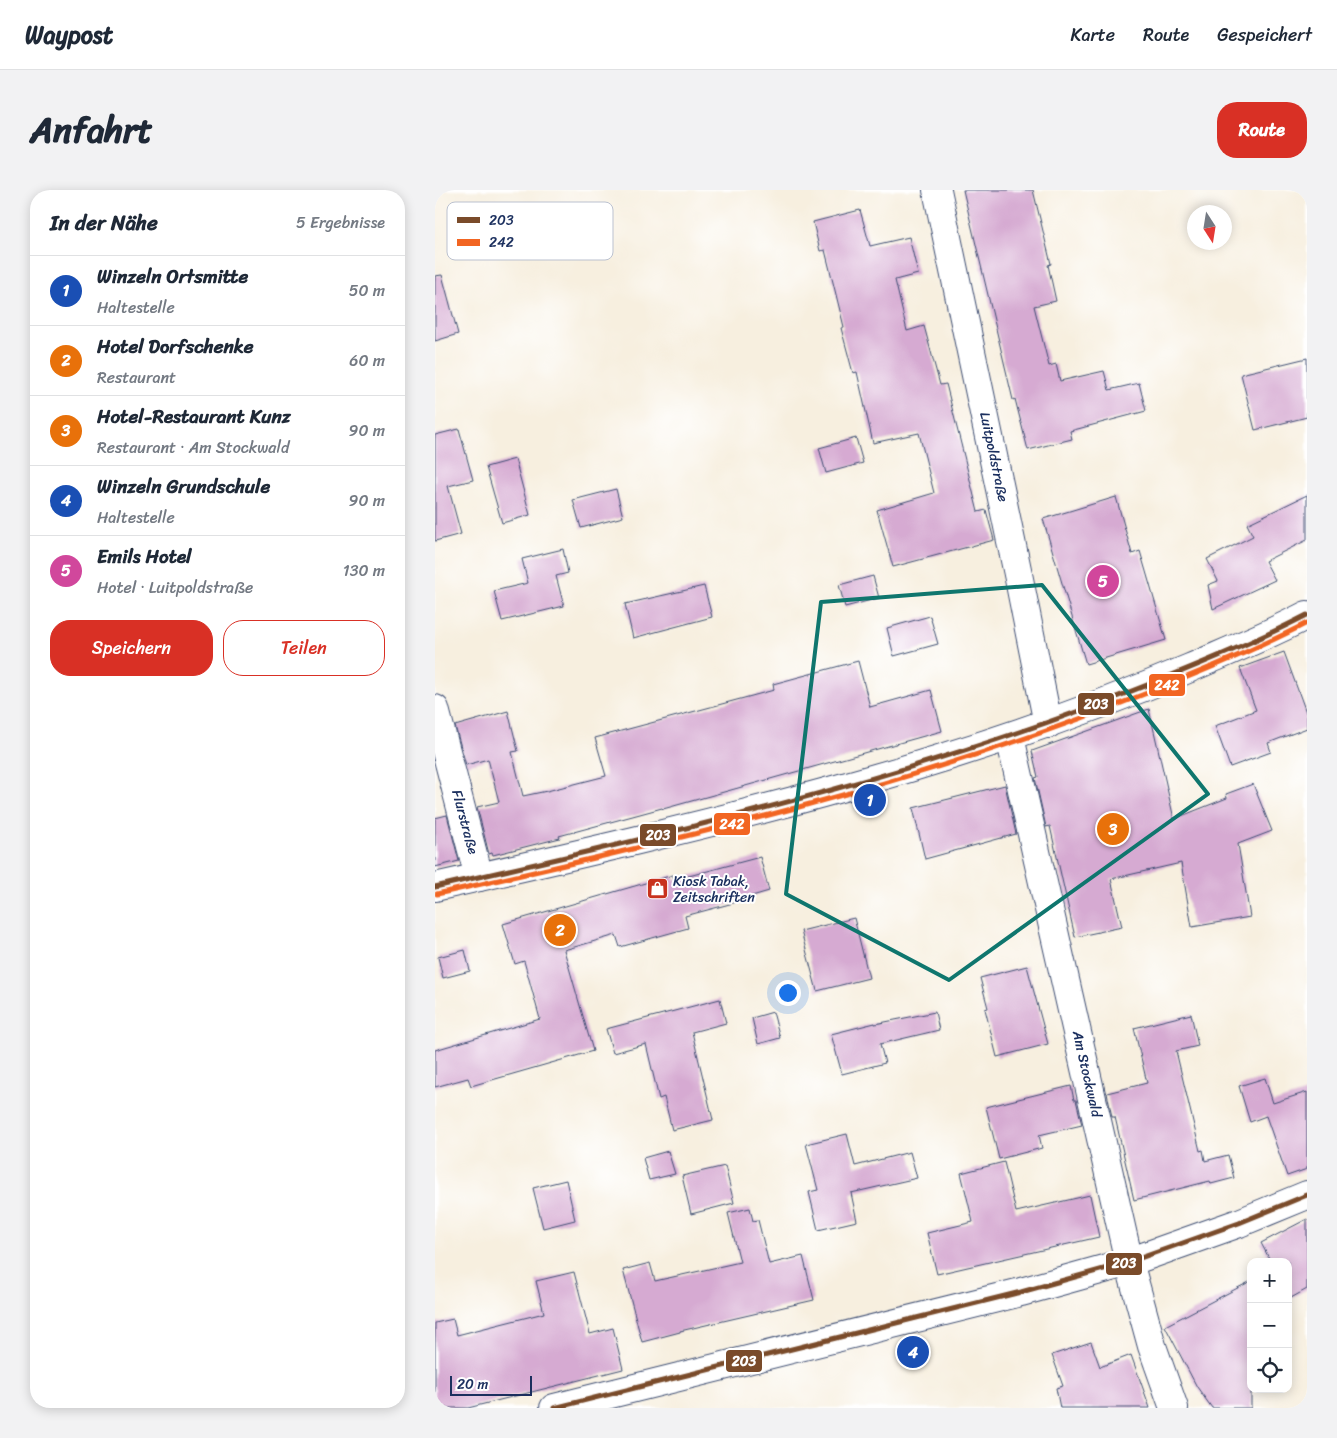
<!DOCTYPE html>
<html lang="de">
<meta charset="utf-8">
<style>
body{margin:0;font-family:Sriracha,sans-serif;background:#f2f2f3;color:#1f2937}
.controls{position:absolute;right:15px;bottom:15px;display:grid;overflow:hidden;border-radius:10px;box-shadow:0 2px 12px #0003}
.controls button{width:45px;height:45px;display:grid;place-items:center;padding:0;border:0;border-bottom:1px solid #e0e1e3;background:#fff;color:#1f2937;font:25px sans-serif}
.compass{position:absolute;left:752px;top:15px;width:45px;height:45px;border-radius:50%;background:#fff;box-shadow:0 2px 12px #0003;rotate:168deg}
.scale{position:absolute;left:15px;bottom:12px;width:82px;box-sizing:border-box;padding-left:5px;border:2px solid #1b2f5e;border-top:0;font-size:14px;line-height:18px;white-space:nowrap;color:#1b2f5e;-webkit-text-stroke:4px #fff;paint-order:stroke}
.you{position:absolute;left:352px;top:802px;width:18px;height:18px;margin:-12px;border:4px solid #fff;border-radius:50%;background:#1a73e8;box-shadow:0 0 0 8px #1a73e833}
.badge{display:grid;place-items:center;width:32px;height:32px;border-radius:50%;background:#d93025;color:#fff;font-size:16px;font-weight:700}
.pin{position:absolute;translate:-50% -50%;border:2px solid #fff;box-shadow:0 1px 5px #0006}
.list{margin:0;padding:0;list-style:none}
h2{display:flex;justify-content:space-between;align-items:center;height:65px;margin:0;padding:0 20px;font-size:21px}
h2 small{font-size:16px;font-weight:400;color:#747a83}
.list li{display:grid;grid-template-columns:32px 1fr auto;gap:15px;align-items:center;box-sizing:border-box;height:70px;padding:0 20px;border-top:1px solid #e0e1e3}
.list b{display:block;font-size:19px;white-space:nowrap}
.list p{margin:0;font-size:16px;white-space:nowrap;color:#747a83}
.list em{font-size:16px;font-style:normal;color:#747a83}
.actions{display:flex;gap:10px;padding:15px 20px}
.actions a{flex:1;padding:11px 0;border:1px solid #d93025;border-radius:20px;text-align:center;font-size:18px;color:#d93025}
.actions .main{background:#d93025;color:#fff}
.icon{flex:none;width:28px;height:28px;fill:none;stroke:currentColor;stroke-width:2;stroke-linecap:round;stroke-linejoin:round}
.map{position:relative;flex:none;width:872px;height:1218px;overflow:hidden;border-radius:20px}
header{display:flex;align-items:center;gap:30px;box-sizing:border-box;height:70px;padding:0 25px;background:#fff;border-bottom:1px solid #e0e1e3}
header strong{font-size:24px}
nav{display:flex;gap:28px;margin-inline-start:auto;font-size:18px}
.intro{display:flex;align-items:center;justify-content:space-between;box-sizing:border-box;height:120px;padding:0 30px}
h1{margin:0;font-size:35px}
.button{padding:12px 22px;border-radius:20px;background:#d93025;color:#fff;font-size:18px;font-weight:700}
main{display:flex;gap:30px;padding:0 30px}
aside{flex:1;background:#fff;border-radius:20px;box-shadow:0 2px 12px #0003}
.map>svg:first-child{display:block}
</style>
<header>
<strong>Waypost</strong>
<nav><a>Karte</a><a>Route</a><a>Gespeichert</a></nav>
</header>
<div class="intro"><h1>Anfahrt</h1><a class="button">Route</a></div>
<main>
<aside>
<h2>In der Nähe<small>5 Ergebnisse</small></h2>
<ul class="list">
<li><span class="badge" style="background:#1a4fb4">1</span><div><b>Winzeln Ortsmitte</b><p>Haltestelle</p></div><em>50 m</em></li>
<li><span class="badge" style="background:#e8710a">2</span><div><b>Hotel Dorfschenke</b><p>Restaurant</p></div><em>60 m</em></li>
<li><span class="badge" style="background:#e8710a">3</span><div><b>Hotel-Restaurant Kunz</b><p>Restaurant · Am Stockwald</p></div><em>90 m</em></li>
<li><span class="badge" style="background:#1a4fb4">4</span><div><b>Winzeln Grundschule</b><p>Haltestelle</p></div><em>90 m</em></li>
<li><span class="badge" style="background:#d1479c">5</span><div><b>Emils Hotel</b><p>Hotel · Luitpoldstraße</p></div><em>130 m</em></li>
</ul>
<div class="actions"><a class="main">Speichern</a><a>Teilen</a></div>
</aside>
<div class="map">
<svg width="872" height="1218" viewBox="0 0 872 1218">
<rect width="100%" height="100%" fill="#fff"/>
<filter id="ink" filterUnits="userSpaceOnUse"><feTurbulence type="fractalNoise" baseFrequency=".02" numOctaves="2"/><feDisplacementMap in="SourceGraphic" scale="10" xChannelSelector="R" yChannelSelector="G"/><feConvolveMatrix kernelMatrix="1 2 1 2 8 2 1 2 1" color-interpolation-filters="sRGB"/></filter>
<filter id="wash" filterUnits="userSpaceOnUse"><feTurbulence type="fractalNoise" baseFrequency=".0096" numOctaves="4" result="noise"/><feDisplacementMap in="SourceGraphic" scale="20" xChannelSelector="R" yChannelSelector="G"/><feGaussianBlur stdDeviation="1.12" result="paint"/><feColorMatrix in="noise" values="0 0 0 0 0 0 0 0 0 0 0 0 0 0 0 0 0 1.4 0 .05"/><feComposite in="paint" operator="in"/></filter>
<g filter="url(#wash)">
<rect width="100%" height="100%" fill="#f7efdf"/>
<g id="blocks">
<g fill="#d6aad2">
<path d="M528,0h70l18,74 -3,1 8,36 -22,5 15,60 7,-2 4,17 44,-10 5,19 30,-7 7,28 -76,20 2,8 -44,11 -13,-51 -2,1z"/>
<path d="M425,20l10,36 39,-9 9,37 -23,6 12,51 17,-5 16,59 6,-1 32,128 8,-2 8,30 -101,27 -16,-57 57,-17 -15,-60 -46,10 -16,-71 -4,1 -12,-45 3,-1 -19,-77 -5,1 -7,-29z"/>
<path d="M7,85l16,59 -23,7v-65z"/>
<path d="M872,168v59l-52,13 -14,-56z"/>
<path d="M24,239l14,51 -25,6 13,48 -26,7v-106z"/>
<path d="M421,248l7,25 -37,10 -7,-25z"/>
<path d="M80,269l15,56 -28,8 -16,-56z"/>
<path d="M181,299l7,28 -42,11 -8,-28z"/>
<path d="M872,305v45l-42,21 10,19 -62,29 -5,-24 10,-4 -11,-22 46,-23 -6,-12z"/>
<path d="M681,307l16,57 8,-3 26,89 -80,24 -43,-145z"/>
<path d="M128,359l5,24 -12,3 8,30 -62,15 -8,-30 34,-8 -6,-24z"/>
<path d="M438,386l6,22 -34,9 -6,-22z"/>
<path d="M269,396l8,31 -79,21 -8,-34z"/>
<path d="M495,426l8,28 -44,12 -7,-28z"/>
<path d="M849,462l23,63v13l-39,15 3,9 -41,15 -15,-41 41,-16 -16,-42z"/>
<path d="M423,471l12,46 61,-17 11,41 -279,78 -1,-1 -103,28 1,2 -67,17 -1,-2 -3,1 -12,-47 22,-5 -11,-43 -22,6 -11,-39 53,-15 10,40 -6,1 11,44 24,-5 59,-15 -11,-38 179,-48 -1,-6z"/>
<path d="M714,519l25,110 53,-21 -1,-4 27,-10 19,47 -34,13 12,73 -58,10 -11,-64 -70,16 11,48 -47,10 -25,-111 -4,1 -11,-49 3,-1 -6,-26z"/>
<path d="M570,595l11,49 -91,25 -12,-51z"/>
<path d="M12,625l12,46 -24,6v-49z"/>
<path d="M325,667l9,34 -17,5v2l-67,18 3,12 -68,19 -4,-12 -52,15 29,101 -122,35 -3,-8 -33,9v-37l105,-31 -16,-58 -9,3 -12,-40 170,-49 1,5z"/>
<path d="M419,728l15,60 -52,13 -16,-60z"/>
<path d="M30,760l5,21 -27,7 -5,-21z"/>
<path d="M592,776l21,78 -51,13 -12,-48 3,-1 -8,-30z"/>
<path d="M285,809l6,24 -34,9 21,88 -41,10 -8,-33 -5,2 -13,-55 -33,9 -7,-24z"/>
<path d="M338,822l7,26 -22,6 -6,-26z"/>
<path d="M500,822l4,18 -59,14 5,19 -43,11 -11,-40 44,-11v1z"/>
<path d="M756,824l7,32 -22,5 24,100 3,-1 2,11 23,-6 6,23 -23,6 -1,-3 -76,19 -19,-83h-3l-5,-24 40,-10 -13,-55z"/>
<path d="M830,888l8,25 34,-11v77l-20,7 -21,-60 -16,6 -11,-36z"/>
<path d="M636,896l3,14h2l6,25 -43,10 3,13 -43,11 -13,-52z"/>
<path d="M412,944l8,32 55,-14 7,26 -66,15 6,28 -39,9 -9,-38 9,-2 -12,-46z"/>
<path d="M233,961l7,23 -26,6 -6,-22z"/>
<path d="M569,972l12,50 74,-17 9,42 -162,37 -10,-41 46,-11 -12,-49z"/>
<path d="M290,976l9,37 -43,11 -9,-38z"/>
<path d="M131,990l9,40 -32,8 -10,-40z"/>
<path d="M315,1018l3,13 5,-1 11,44 34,-8 11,44 -134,31v1l-38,10 -19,-72 27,-7 5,18 85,-19 -12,-49z"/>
<path d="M872,1029v70l-16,9 -3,-5v-31h-17l-10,-19z"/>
<path d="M139,1082l16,62 23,-6 10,41 -155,39h-33v-85l18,-4 4,16 87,-22 -8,-32z"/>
<path d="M816,1091v127h-39l-15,-21 -32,-61z"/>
<path d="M656,1152l9,25 31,-12 19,53h-90l-4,-20 7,-2 -11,-31z"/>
</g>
</g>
</g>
<g filter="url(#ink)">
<use href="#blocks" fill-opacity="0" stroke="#3c4c71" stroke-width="1"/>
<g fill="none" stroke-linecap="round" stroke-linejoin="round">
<defs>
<g id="minor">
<path d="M502,0l82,389 29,145"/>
<path d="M0,519l44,168"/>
<path d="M575,547l119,525 23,84 22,62"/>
<path d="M0,697c255,-58 513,-116 755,-219 39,-17 79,-33 117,-53"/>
<path d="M119,1218l467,-116 108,-30 110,-39 68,-28"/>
</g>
</defs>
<use href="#minor" stroke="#3c4c71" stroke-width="30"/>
<use href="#minor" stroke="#fff" stroke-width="28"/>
<defs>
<g id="bus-1">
<path d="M0,697c241,-55 482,-110 712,-202 54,-21 108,-43 160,-70"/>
<path d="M119,1218l467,-116 108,-30 110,-39 68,-28"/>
</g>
<path id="bus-2" d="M2,704c240,-54 481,-109 710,-201 54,-21 108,-43 160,-70"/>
</defs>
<use href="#bus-1" stroke="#fff" stroke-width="9"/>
<use href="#bus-2" stroke="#fff" stroke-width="9"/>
<use href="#bus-1" stroke="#7a4b2a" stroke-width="5"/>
<use href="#bus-2" stroke="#f26522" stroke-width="5"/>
</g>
</g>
<path fill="none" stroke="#0f766e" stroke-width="4" stroke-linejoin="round" d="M607,395l166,209 -259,186 -163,-86 35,-292z"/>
<defs>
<symbol id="shop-square" viewBox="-11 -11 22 22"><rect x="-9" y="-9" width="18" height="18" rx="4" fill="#c8321e" stroke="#fff"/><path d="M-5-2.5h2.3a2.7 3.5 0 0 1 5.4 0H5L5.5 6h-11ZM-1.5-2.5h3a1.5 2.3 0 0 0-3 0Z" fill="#fff"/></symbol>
</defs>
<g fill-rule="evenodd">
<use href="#shop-square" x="210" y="686" width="25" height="25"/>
</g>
<g text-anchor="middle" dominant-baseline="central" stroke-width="4" stroke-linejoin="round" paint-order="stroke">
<g font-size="14" fill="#1b2f5e" stroke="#fff">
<text transform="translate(559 267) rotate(78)">Luitpoldstraße</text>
<text transform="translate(30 632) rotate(75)">Flurstraße</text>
<text transform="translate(652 884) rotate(77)">Am Stockwald</text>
</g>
<g font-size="14" fill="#1b2f5e" stroke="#fff" text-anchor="start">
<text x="238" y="691">Kiosk Tabak,<tspan x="238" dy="16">Zeitschriften</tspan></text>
</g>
</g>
<rect x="12" y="12" width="166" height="58" rx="8" fill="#fff" stroke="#bbc1cf" stroke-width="1"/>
<rect x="22" y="27" width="23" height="6" fill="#7a4b2a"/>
<rect x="22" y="49" width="23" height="7" fill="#f26522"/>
<g font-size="14" fill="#1b2f5e">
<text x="54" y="35">203</text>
<text x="54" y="57">242</text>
</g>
<g stroke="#fff" stroke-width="2">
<rect x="713" y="483" width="38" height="24" rx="5" fill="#f26522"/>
<rect x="642" y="502" width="38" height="24" rx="5" fill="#7a4b2a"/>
<rect x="278" y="622" width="38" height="24" rx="5" fill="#f26522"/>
<rect x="204" y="633" width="38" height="24" rx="5" fill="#7a4b2a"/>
<rect x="670" y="1062" width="38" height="24" rx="5" fill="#7a4b2a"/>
<rect x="290" y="1159" width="38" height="24" rx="5" fill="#7a4b2a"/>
</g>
<g font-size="14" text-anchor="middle" font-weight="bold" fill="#fff">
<text x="732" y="500">242</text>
<text x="661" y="519">203</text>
<text x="297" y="639">242</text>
<text x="223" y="650">203</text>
<text x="689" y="1078">203</text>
<text x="309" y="1176">203</text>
</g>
</svg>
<div class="controls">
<button>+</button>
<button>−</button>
<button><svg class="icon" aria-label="locate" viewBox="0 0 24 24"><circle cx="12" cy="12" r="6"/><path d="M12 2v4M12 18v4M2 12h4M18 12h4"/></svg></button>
</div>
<svg class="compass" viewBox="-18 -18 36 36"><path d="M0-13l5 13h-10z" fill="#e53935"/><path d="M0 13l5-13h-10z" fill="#747a83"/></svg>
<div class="scale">20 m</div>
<div class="you"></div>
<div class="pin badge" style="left:435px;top:610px;background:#1a4fb4">1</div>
<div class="pin badge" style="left:125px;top:740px;background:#e8710a">2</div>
<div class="pin badge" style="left:678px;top:639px;background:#e8710a">3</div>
<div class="pin badge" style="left:478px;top:1162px;background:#1a4fb4">4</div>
<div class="pin badge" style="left:668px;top:391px;background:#d1479c">5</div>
</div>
</main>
